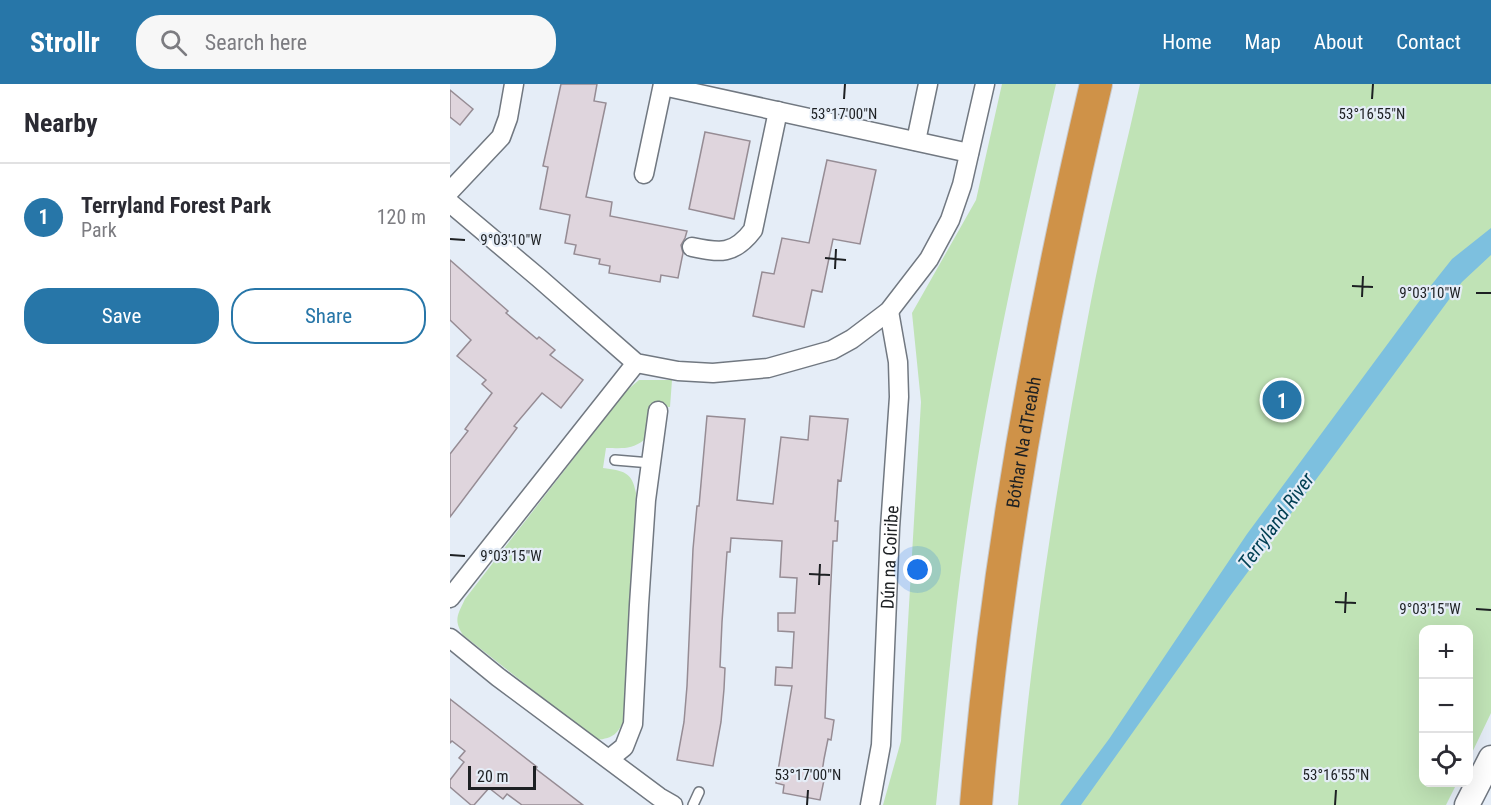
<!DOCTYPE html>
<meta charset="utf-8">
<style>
body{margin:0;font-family:"Roboto Condensed",sans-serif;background:#f7f7f7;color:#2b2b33}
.controls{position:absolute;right:18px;bottom:18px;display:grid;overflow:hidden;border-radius:12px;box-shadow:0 6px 24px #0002}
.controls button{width:54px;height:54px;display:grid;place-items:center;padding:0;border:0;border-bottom:2px solid #e1e1e2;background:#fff;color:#2b2b33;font:30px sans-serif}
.scale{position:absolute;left:18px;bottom:15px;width:68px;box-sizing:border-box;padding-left:6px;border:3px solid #1d2023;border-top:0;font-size:16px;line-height:21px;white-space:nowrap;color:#1d2023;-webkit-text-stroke:4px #e5edf7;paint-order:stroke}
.you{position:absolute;left:468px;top:486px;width:21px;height:21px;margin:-15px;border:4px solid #fff;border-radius:50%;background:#1a73e8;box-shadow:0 0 0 9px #1a73e833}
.badge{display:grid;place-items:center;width:39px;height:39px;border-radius:50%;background:#2776a8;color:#fff;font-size:20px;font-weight:700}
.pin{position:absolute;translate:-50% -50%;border:3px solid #fff;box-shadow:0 2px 6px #0006}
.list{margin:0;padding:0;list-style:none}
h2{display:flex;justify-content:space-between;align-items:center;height:78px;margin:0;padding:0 24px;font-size:26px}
h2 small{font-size:20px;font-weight:400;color:#7c7c81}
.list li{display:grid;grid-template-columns:39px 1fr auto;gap:18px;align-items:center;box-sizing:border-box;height:108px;padding:0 24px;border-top:2px solid #e1e1e2}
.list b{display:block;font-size:22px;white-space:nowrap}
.list p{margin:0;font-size:20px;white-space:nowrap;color:#7c7c81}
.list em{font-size:20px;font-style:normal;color:#7c7c81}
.actions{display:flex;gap:12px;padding:18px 24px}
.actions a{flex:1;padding:14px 0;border:2px solid #2776a8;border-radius:24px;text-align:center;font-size:21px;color:#2776a8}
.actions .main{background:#2776a8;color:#fff}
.icon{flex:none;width:33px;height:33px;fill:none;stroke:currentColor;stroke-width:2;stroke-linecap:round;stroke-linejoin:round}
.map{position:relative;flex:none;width:1041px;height:721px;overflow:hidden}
header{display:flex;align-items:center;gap:36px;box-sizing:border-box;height:84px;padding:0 30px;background:#2776a8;color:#fff}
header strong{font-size:28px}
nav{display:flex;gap:33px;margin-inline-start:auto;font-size:21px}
.search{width:420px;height:54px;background:#f7f7f7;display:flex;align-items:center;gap:15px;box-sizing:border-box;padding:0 21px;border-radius:24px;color:#7c7c81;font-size:22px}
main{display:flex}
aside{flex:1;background:#fff}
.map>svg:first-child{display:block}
</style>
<header>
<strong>Strollr</strong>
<div class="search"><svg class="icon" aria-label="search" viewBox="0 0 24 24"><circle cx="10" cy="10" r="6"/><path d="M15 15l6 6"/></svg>Search here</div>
<nav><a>Home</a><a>Map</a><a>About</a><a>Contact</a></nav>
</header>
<main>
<aside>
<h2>Nearby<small></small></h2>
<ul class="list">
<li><span class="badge">1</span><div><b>Terryland Forest Park</b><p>Park</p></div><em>120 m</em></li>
</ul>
<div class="actions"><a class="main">Save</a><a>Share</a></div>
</aside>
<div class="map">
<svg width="1041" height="721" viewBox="0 0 1041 721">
<rect width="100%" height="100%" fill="#e5edf7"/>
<g fill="#c0e3b6">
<path d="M552,0h54c-40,171 -78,343 -99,518 -8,67 -14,135 -21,203h-53l18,-64 20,-339 -9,-89 64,-113z"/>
<path d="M690,0h351v629l-22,46 -1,-129h-44v152l33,1 -11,22h-428c14,-169 41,-337 73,-504 14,-73 33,-145 49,-217z"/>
<path d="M189,296h33l-2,27 -20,-1 -6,34c-13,10 -22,8 -38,8l-3,20c20,3 29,3 33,25l-10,224c-9,17 -11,21 -30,23l-133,-105c-10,-15 -5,-21 2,-36l160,-207z"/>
</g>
<path fill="#7dc0df" d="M1041,144v27l-29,27 -232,314 -149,209h-21l49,-66 138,-205 182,-246 23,-29z"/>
<g fill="#dfd5dd" stroke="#968c94" stroke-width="1.5">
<path d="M111,0h36l-3,17 12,2 -20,94 26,5 -2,14 77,15 -2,7 -4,7 2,8 -5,25 -17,-3 -1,7 -51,-9 1,-7 -11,-2 1,-5 -26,-5 2,-9 -11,-2 5,-28 -30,-6 8,-42 -5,-1z"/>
<path d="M0,6l23,19 -13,16 -10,-8z"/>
<path d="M255,48l45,9 -16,78 -45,-10z"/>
<path d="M377,76l49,10 -16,74 -27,-5 -11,53 -10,-2 -8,37 -51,-11 9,-44 12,2 8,-36 27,5z"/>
<path d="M0,176l58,51 -2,2 31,26 2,-2 16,13 -5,5 33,25 -22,28 -19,-15 -28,33 3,2 -67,89v-63l18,-23 -3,-2 27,-36 -10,-9 4,-4 -29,-24 14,-16 -21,-20z"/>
<path d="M257,332l38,3 -8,81 36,4 8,-67 27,3 2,-24 38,3 -7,62 -3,-1 -3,41h3l-1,20h-4l-3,60 -5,117 9,2 -3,20 -3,-1 -4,20 -3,20 3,1 -4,20 -37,-7 1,-8 -8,-2 16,-97 -17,-1 1,-18 16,1 2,-36 -16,-1v-18h17l2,-35 -17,-1 2,-36 -51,-3 -1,14h-3l-5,70 -2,45 5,1 -1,21 -3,33 -8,44 -36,-6 7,-38 3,-36 6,-137 4,-43h2z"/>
<path d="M0,615l87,68 -1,2 47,36h-61l-15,-11 -4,5 -14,-11 -15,17h-3l-21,-18v-7l14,-18 -5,-4 6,-7 -13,-10 -2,2z"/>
</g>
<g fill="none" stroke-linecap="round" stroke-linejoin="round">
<defs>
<g id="lane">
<path d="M165,376l36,3"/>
<path d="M243,721l6,-13"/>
</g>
<g id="street">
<path d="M213,2l306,67"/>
<path d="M466,57l12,-57"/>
<path d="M194,90l19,-90"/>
<path d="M0,107l51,-54 7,-19 6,-34"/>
<path d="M0,119l89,75 97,85 42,8 35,2 55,-5 64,-18 20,-11 37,-28 40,-52 21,-39 12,-35 23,-101"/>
<path d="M242,163c28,6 42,8 61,-17l25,-119"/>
<path d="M0,514l186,-235"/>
<path d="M0,554l48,39 161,120 14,8"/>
<path d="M159,675l15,-12 9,-23 6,-119 7,-105 12,-89"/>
<path id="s1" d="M420,721l11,-60 9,-217 9,-131 -1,-35 -9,-51"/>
</g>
<path id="secondary" d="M1017,721l24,-47"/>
<g id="highway">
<path id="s2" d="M526,721c20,-243 64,-484 120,-721"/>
</g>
</defs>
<use href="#lane" stroke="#717881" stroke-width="12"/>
<use href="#street" stroke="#717881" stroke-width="21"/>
<use href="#secondary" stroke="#717881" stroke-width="27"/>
<use href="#highway" stroke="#c9c9ca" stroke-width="34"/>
<use href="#lane" stroke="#fff" stroke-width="9"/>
<use href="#street" stroke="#fff" stroke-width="18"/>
<use href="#secondary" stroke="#fff" stroke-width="24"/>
<use href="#highway" stroke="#cf9248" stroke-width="32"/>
</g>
<path fill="none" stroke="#1d2023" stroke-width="2" d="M394,15l1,-15M922,15l1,-15M0,155l15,1M375,174l21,2M385,185l1,-20M902,202l21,1M1026,209h15M912,213l1,-21M0,471l15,1M359,490l21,1M369,501l1,-21M885,518l21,1M1026,525l15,1M895,529l1,-21M357,721l1,-15M885,721l1,-15"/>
<g text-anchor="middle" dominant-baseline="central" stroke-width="4.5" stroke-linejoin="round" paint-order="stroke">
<g font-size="18" fill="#1d2023" stroke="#e5edf7">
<text stroke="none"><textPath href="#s2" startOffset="366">Bóthar Na dTreabh</textPath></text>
<text stroke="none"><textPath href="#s1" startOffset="249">Dún na Coiribe</textPath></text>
</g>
<g font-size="20" font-style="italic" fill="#013f53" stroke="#e5edf7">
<text transform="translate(826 437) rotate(-54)">Terryland River</text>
</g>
</g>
<g font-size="15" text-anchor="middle" fill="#1d2023" stroke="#e5edf7" stroke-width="4.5" stroke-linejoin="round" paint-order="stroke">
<text x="394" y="35">53°17'00"N</text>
<text x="922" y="35">53°16'55"N</text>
<text x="61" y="161">9°03'10"W</text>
<text x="980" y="214">9°03'10"W</text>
<text x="61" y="477">9°03'15"W</text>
<text x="980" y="530">9°03'15"W</text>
<text x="358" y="696">53°17'00"N</text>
<text x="886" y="696">53°16'55"N</text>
</g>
</svg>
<div class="controls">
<button>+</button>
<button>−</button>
<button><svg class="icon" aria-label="locate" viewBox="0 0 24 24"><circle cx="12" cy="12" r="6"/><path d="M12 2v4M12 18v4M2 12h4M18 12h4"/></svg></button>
</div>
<div class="scale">20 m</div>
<div class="you"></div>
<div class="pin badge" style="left:832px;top:316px">1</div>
</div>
</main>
